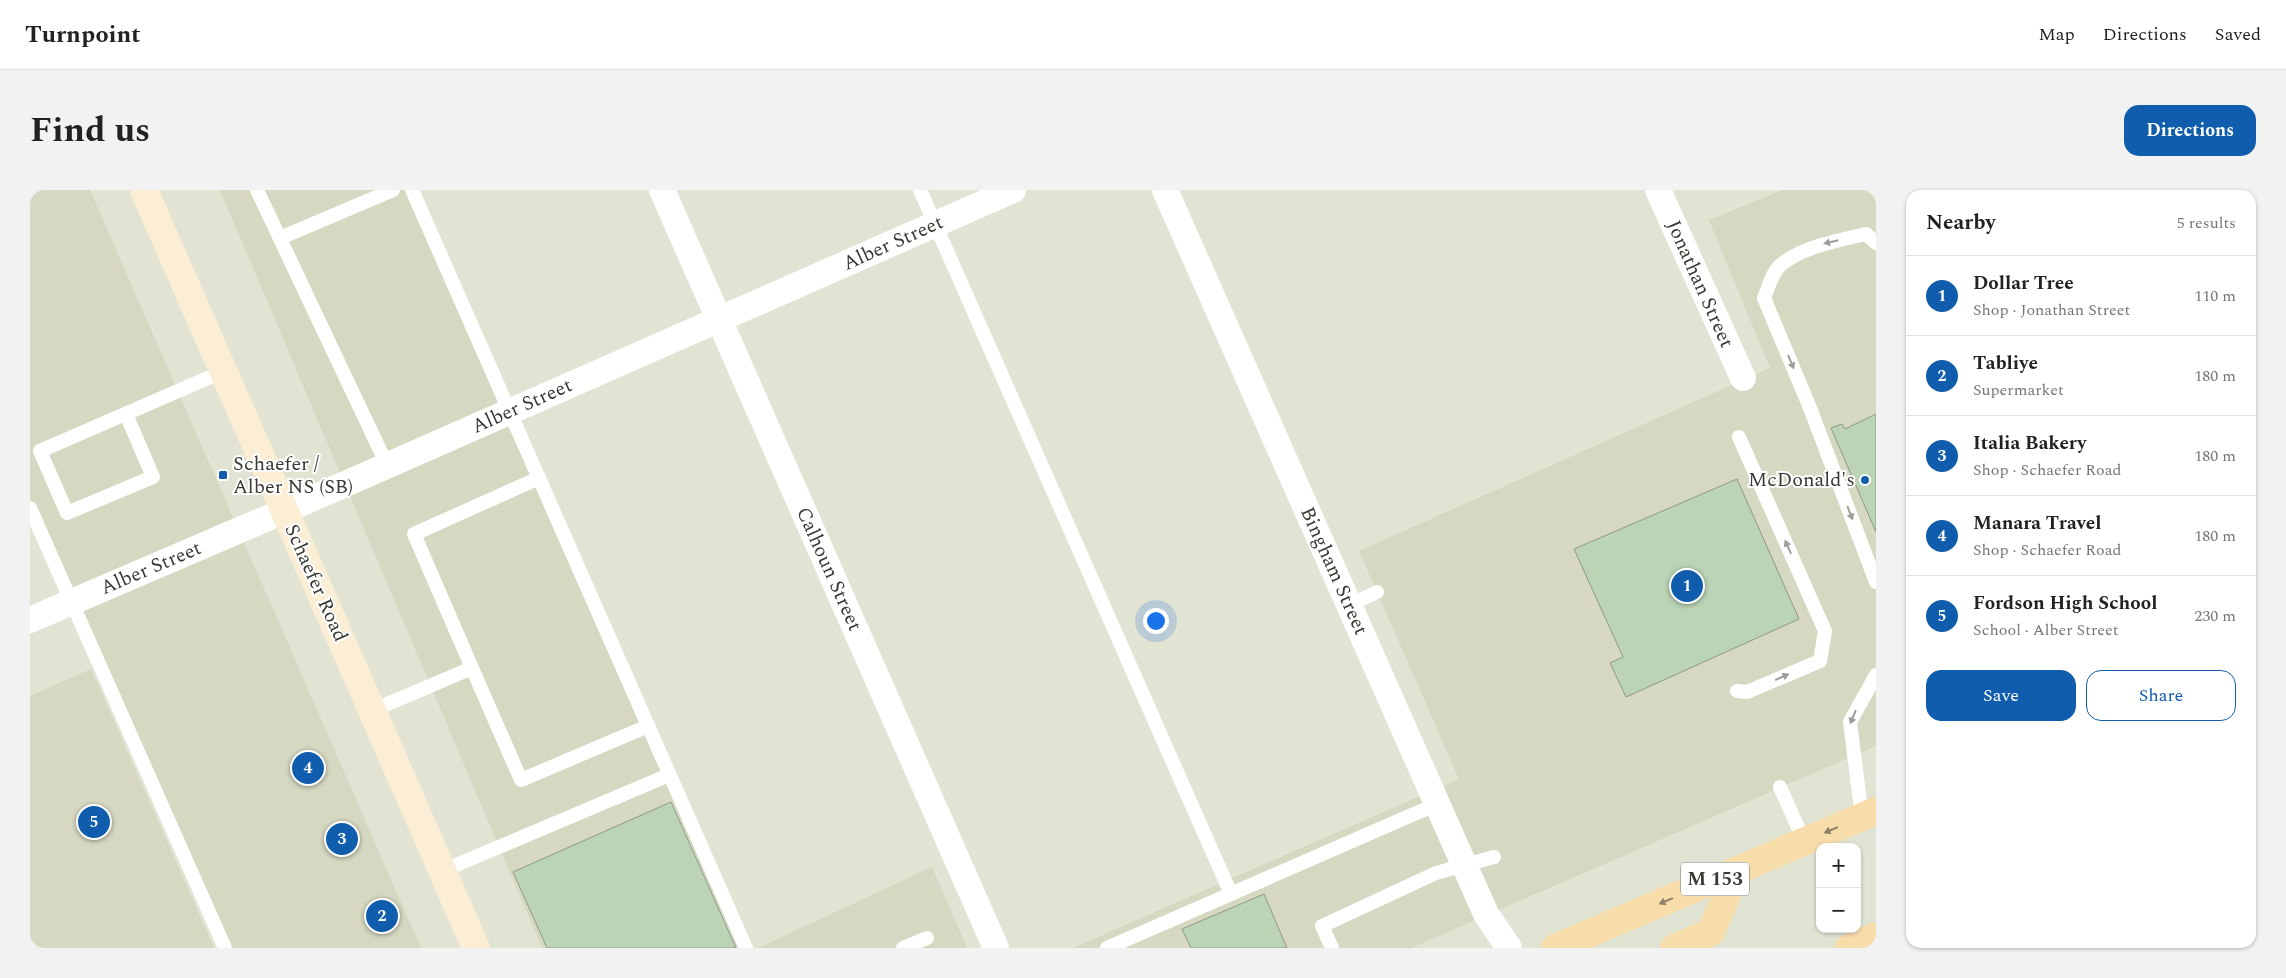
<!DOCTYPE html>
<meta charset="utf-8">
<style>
body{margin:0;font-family:Spectral,serif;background:#f2f2f2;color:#222}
.controls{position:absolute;right:15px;bottom:15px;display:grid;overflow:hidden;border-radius:10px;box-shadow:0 1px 4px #0004}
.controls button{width:45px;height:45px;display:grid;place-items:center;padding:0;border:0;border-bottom:1px solid #e0e0e0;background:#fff;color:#222;font:25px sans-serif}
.you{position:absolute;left:1125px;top:430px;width:18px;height:18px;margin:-12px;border:4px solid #fff;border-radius:50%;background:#1a73e8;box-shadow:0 0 0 8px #1a73e833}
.badge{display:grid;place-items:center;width:32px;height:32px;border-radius:50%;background:#0f5dac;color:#fff;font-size:16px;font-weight:700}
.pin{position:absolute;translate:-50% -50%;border:2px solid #fff;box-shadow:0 1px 5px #0006}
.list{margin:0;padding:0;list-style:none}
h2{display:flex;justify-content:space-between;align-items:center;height:65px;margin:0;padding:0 20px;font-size:21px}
h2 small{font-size:16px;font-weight:400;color:#767676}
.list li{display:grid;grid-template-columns:32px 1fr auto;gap:15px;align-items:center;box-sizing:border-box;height:80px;padding:0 20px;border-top:1px solid #e0e0e0}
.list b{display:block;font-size:19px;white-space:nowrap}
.list p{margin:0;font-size:16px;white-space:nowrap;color:#767676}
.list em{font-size:16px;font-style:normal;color:#767676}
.actions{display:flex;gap:10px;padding:15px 20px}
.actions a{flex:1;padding:11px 0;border:1px solid #0f5dac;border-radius:15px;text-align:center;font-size:18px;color:#0f5dac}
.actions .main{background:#0f5dac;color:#fff}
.map{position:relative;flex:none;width:1846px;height:758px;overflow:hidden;border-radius:15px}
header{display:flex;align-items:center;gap:30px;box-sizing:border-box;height:70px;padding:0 25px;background:#fff;border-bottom:1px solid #e0e0e0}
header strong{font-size:24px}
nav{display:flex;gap:28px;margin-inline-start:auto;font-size:18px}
.intro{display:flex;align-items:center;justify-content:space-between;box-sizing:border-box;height:120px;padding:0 30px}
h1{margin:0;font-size:35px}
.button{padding:12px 22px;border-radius:15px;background:#0f5dac;color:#fff;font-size:18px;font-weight:700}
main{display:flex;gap:30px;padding:0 30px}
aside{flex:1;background:#fff;border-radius:15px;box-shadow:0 1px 4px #0004}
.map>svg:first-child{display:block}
</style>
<header>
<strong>Turnpoint</strong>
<nav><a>Map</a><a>Directions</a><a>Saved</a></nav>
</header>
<div class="intro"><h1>Find us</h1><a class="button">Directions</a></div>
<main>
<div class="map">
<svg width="1846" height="758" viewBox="0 0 1846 758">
<rect width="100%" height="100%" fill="#e1e3d3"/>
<g fill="#d6d8c1">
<path d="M0,0h60l331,758h-198l-193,-430z"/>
<path d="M190,0h185l341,758h-204z"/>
<path d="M1753,0h93v556l-465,202h-338l386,-169 -100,-228 411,-183 -61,-148z"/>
<path d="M61,479l123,279h-184v-252z"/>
<path d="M902,677l35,81h-209z"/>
</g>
<g fill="#bbd4b5" stroke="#8e988c">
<path d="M1846,224v118l-45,-104 11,-4 3,5z"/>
<path d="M1707,289l62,140 -173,78 -16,-34 13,-6 -49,-108z"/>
<path d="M641,612l65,146h-189l-34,-76z"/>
<path d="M1234,704l23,54h-96l-9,-19z"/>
</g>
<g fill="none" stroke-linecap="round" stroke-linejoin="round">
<g stroke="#fff" stroke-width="14">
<path d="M227,0l130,275"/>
<path d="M382,0l334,758"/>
<path d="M890,0l311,704"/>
<path d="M250,48l113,-48"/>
<path d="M1846,53l-10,-9c-26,6 -64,13 -84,30 -10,7 -13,23 -18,34l46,110 66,174"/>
<path d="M96,224l27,63 -86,36 -27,-62 184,-80"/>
<path d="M0,318l195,440"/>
<path d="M1319,415l28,-13"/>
<path d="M442,478l49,112 127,-54"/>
<path d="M1707,501l10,1 73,-31 5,-30 -86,-194"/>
<path d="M341,521l101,-43 -58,-134 125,-56"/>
<path d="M1750,597l24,54"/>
<path d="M1832,627l-12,-95 26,-47"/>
<path d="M412,681l227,-96"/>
<path d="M873,758l24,-10"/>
<path d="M1077,758l330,-144"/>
<path d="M1302,758l-10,-22 114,-53 58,-16"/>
</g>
<g stroke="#fff" stroke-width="26">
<path d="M632,0l334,758"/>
<path d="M1135,0l321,724 23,34"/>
<path d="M1628,0l85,188"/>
<path d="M0,430l254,-109 729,-321"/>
</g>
<path stroke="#fbeed5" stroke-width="28" d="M114,0l332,758"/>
<g stroke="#f7ddaa" stroke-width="28">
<path d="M1525,758l321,-137"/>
<path d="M1644,758l37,-16 26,-62"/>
<path d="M1819,758l27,-12"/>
</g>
</g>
<defs><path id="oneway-solid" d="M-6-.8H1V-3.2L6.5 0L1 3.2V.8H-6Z" transform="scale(1.25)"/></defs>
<g fill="#9c9c99">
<use href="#oneway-solid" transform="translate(1801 52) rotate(167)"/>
<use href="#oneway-solid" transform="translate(1761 172) rotate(67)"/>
<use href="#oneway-solid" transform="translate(1820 323) rotate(69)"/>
<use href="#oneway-solid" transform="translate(1758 357) rotate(-114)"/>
<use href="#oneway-solid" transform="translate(1752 487) rotate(-24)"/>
<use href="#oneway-solid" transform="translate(1823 527) rotate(112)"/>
</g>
<g fill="#8e8369">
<use href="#oneway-solid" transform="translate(1801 640) rotate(157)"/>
<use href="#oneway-solid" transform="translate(1636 711) rotate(157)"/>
</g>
<g fill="#0f5dac" stroke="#fff" stroke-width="2">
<rect x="188" y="280" width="10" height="10" rx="2.5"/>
<circle cx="1835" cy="290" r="5"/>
</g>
<g text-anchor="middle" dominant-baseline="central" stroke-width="4" stroke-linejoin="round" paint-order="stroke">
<rect fill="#fff" stroke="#747470" stroke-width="1" x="1651" y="672.5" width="68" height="33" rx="4"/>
<g font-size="19" font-weight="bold" fill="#393933">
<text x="1685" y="689">M 153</text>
</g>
<g font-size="20" fill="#393933" stroke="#fff">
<text transform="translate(863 53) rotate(-24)">Alber Street</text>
<text transform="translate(1670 94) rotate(66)">Jonathan Street</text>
<text transform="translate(492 216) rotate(-24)">Alber Street</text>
<text transform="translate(121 378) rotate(-23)">Alber Street</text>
<text transform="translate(799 379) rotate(66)">Calhoun Street</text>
<text transform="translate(1304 381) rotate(66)">Bingham Street</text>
<text transform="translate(286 393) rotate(66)">Schaefer Road</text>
</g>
<g font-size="20" fill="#393933" stroke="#fff" text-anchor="start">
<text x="203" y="274">Schaefer /<tspan x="203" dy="23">Alber NS (SB)</tspan></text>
<text x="1825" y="290" text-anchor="end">McDonald's</text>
</g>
</g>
</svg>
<div class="controls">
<button>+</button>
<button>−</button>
</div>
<div class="you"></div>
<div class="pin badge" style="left:1657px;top:396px">1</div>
<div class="pin badge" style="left:352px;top:726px">2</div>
<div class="pin badge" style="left:312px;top:649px">3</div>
<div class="pin badge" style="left:278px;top:578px">4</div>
<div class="pin badge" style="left:64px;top:632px">5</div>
</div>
<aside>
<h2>Nearby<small>5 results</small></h2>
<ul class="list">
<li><span class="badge">1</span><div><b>Dollar Tree</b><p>Shop · Jonathan Street</p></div><em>110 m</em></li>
<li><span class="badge">2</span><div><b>Tabliye</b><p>Supermarket</p></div><em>180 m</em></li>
<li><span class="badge">3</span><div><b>Italia Bakery</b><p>Shop · Schaefer Road</p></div><em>180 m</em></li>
<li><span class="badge">4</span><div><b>Manara Travel</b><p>Shop · Schaefer Road</p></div><em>180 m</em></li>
<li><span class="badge">5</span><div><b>Fordson High School</b><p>School · Alber Street</p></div><em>230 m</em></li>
</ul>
<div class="actions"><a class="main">Save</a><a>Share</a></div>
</aside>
</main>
